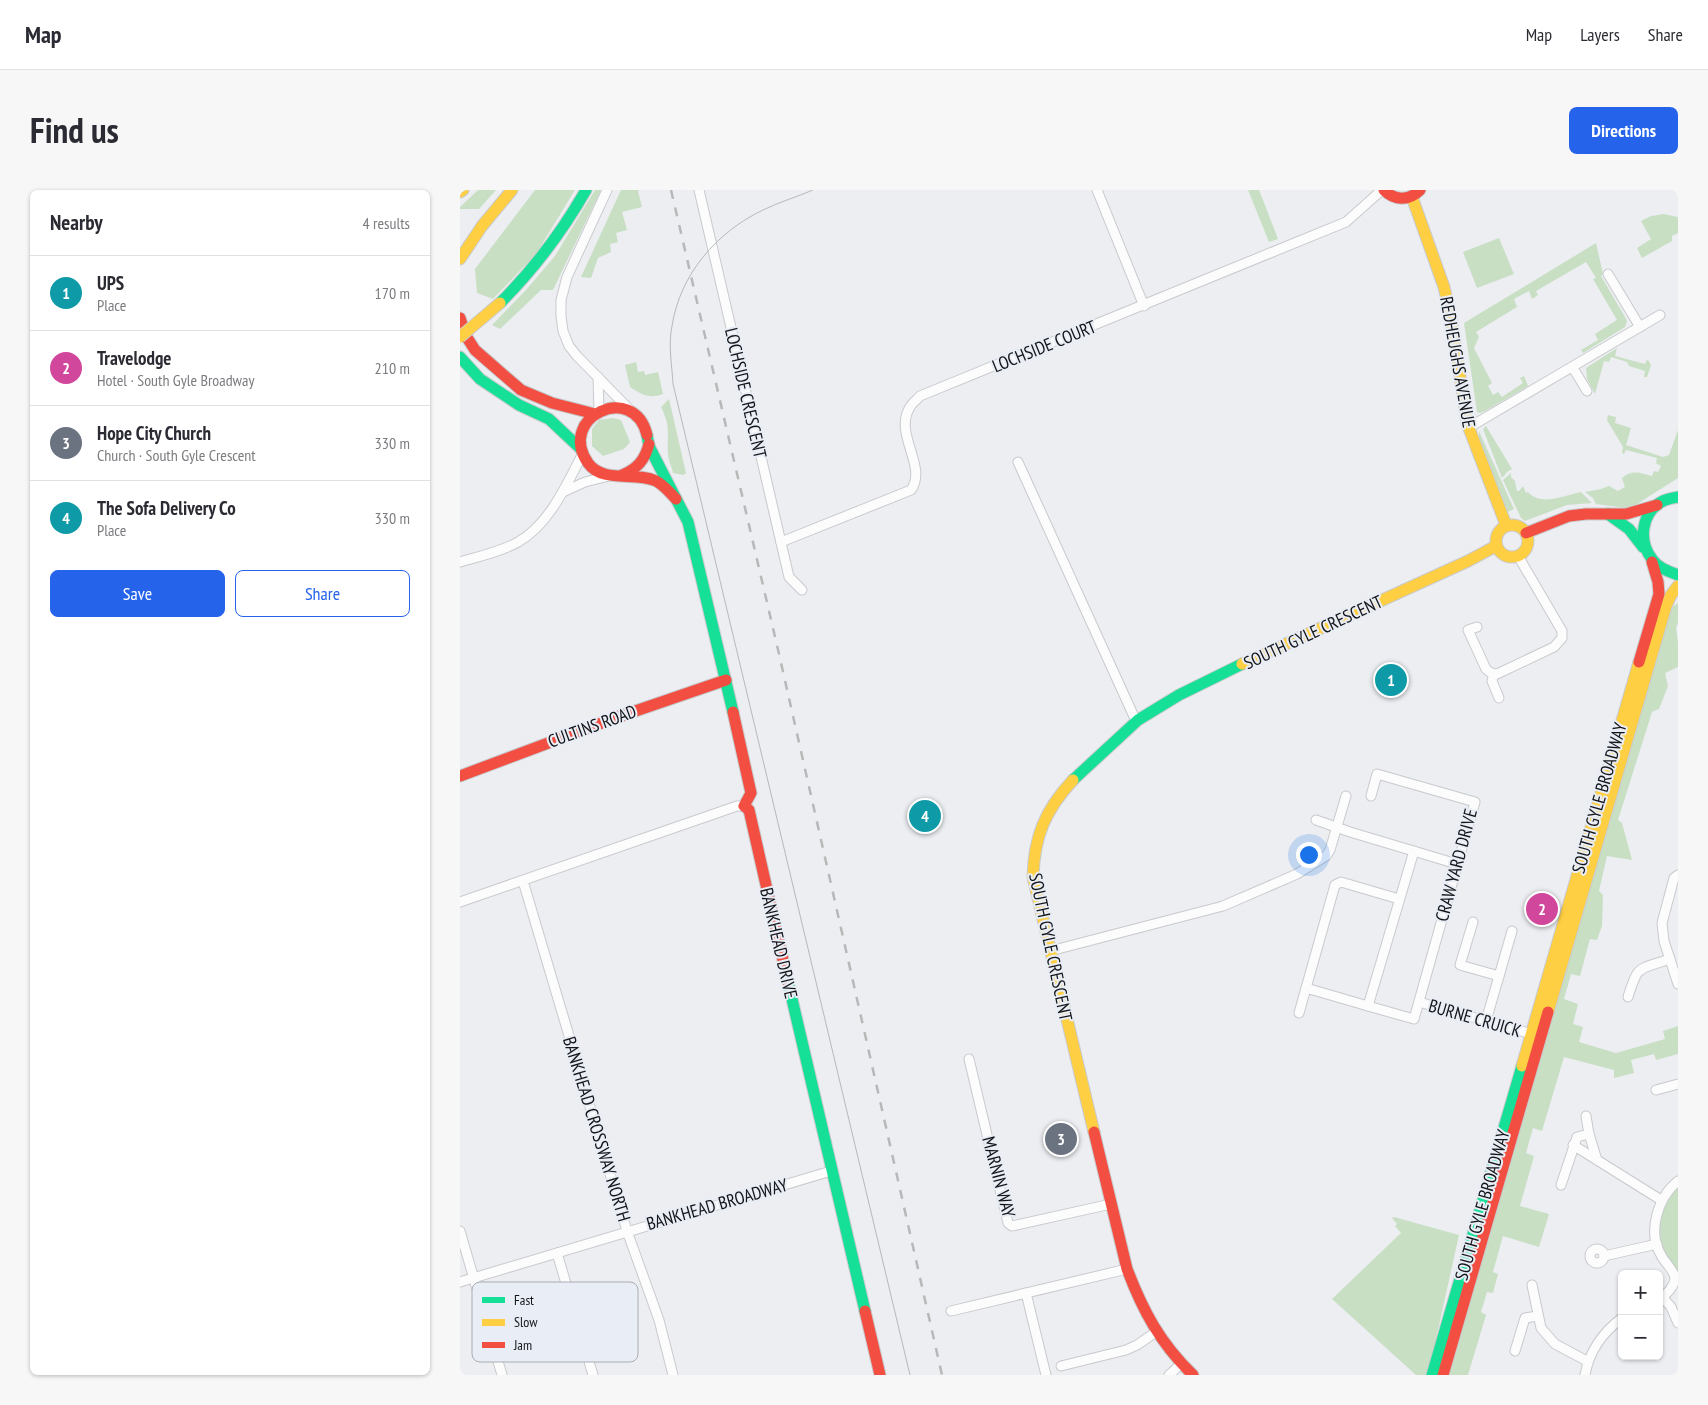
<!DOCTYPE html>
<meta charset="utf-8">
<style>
body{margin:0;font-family:"PT Sans Narrow",sans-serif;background:#f7f7f7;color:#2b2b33}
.controls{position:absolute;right:15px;bottom:15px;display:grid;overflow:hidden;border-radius:8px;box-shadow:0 1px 4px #0004}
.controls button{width:45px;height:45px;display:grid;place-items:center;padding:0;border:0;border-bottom:1px solid #e1e1e2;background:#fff;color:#2b2b33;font:25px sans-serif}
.you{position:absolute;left:848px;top:664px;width:18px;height:18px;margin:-12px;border:4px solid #fff;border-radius:50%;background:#1a73e8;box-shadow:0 0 0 8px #1a73e833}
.badge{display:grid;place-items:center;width:32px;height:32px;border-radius:50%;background:#2563eb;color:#fff;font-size:16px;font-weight:700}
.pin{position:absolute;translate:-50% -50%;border:2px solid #fff;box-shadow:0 1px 5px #0006}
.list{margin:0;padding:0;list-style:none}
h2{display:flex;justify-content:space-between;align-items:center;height:65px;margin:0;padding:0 20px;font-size:21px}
h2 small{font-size:16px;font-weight:400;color:#7c7c81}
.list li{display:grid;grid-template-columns:32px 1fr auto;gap:15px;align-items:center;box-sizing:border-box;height:75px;padding:0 20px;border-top:1px solid #e1e1e2}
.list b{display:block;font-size:19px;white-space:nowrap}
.list p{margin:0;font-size:16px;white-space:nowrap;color:#7c7c81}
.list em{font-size:16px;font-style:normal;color:#7c7c81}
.actions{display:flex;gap:10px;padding:15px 20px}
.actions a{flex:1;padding:11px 0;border:1px solid #2563eb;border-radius:8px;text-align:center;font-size:18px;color:#2563eb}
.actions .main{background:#2563eb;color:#fff}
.map{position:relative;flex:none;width:1218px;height:1185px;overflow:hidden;border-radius:8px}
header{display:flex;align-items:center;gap:30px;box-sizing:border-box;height:70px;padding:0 25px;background:#fff;border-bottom:1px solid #e1e1e2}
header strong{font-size:24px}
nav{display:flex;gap:28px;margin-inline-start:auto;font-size:18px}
.intro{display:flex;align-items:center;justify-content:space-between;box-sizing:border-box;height:120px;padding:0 30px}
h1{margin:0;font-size:35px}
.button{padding:12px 22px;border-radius:8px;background:#2563eb;color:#fff;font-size:18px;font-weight:700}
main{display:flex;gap:30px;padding:0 30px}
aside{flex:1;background:#fff;border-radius:8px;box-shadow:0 1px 4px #0004}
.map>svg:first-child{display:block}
</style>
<header>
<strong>Map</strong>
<nav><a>Map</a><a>Layers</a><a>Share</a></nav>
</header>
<div class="intro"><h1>Find us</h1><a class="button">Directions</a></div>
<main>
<aside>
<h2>Nearby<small>4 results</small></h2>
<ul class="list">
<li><span class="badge" style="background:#0f9aa8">1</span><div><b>UPS</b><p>Place</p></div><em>170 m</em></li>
<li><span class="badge" style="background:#d1479c">2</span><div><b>Travelodge</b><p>Hotel · South Gyle Broadway</p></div><em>210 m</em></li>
<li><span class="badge" style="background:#6b7280">3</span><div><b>Hope City Church</b><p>Church · South Gyle Crescent</p></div><em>330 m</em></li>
<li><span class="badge" style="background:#0f9aa8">4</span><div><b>The Sofa Delivery Co</b><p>Place</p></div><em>330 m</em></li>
</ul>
<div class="actions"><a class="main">Save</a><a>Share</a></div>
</aside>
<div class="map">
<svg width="1218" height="1185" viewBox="0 0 1218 1185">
<rect width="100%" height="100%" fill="#eceef2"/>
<g fill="#c8dfc4">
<path d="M18,0h18l-17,19h-19v-2z"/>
<path d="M75,0h40l-39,64 -43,45 -16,-6 -2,-24z"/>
<path d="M135,0h6l-48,100h-12l-41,39 -8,-4 33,-34 30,-35z"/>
<path d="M161,0h19l-2,1 4,16 -20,5 5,18 -11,3 2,9 -8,2 1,8 -13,6 -7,20 -10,-1z"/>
<path d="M788,0h11l19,49 -9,3z"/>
<path d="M1204,24l14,3v16l-6,3v5l-30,17 -5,-10 14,-9 -10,-18 10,-5z"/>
<path d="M1039,48l15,36 -37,14 -14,-36z"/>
<path d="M1136,53l7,31 -2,2 24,41 2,4 -2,6 -42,26 -2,-3 17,-10 -3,-6 22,-14 -24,-41 3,-1 -10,-16 -50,29 2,4 -6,4 -3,-8 -15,8 3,8 -41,25 3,5 -5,11 18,35 -4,3 5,9 5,-3 4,5 21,-14 -3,-5 4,-2 4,10 -43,25 -5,2 -3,-1 -13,-89z"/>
<path d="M1157,158l-2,8 30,8 2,-4 2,1 2,4 -4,12h-3l1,-6 -16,-5 -2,-4 -16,-5 -2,5 -5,-1 -9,33 -8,-15 -1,-11z"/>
<path d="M176,172l2,10 6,-1 1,4 13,-3 5,22c-14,5 -21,1 -33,-7l-5,-22z"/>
<path d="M209,209l17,74 -3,2 -10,-2c-1,-6 -5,-13 -5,-20 -1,-20 3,-26 -7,-46z"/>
<path d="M1148,225l8,2 -1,6 16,5 -5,17 37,12 6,-2 9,-25v48l-41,26 -11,4 -30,-4 -3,-6 -8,-6 16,-3 8,-3 9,5 7,-4 -3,-9c10,-9 18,-5 30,-2l2,-5 4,1 3,-6 -5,-3 1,-5 -31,-8 -2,4 -2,-1 1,-6 -16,-27z"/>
<path d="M153,228l8,2 9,22 -6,7 -21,7 -11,-10v-17l7,-9z"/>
<path d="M1026,236l26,43 -5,3 -5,6 -19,-49z"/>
<path d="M1019,241l35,78 -6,3 -29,-74z"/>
<path d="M1051,283v4l4,4 2,10h2l4,-5 3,7 2,-1c13,15 37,3 53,0l11,11 -25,2 -42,16 -4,-3 -18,-38z"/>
<path d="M1218,413v20l-2,5 2,14v25l-13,6 3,13 -9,23 -7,3 -34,108 4,3 10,37 -25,-4 -8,35 4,4 -1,31 -5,14 -7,-1 -10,37 -9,-2 -7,25 14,5 -5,20 10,3 -4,15 37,11 49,-14 -2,-8 15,-5v28l-22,6 -2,-6 -23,6 3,13 -20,5v-8l-50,-13 -22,74 -9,-3 -7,25 8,3 -14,50 29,8 -10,33 -36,-11 -10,36 5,2 -5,19 -6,-1 -6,20 5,3 -18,60h-20l224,-768z"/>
<path d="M1218,996v85c-19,-16 -24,-43 -14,-66 3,-7 9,-13 14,-19z"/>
<path d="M934,1027l65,18 -31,140h-12l-84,-76 69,-66 -6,-7 2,-2 -5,-6z"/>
</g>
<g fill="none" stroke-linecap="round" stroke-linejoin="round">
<defs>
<g id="street">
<path d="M147,0l-40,87 -6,23v16l2,15 6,15 8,10 52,53"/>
<path d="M239,0l90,387 13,13"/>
<path d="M637,0l47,116"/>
<path d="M1148,84l32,53"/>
<path d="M1113,178l14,23"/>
<path d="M138,187l1,34"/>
<path d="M1008,238l192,-113"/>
<path d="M558,272l118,259"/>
<path d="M103,302l22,-10 24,-6"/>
<path d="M321,352l130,-52c17,-24 -18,-56 -1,-83 2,-4 7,-7 10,-11l426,-174 36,-32"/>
<path d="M0,372c17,-5 43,-11 58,-20 31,-17 49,-58 65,-89"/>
<path d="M1017,437l-9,3 18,39 5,4 6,1 57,-27 8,-9v-7l-44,-75"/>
<path d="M1034,484l-2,7 7,17"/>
<path d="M911,606l6,-22 98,28 -61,217 -46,-13 46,-155"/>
<path d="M856,630l34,12 107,32"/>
<path d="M63,691l104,350 32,89 14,55"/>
<path d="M0,712l277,-96h7"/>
<path d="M1013,732l-13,43 39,11"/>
<path d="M590,761l173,-45 74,-32 29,-18 4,-6 16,-54"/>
<path d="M1218,794l-14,-43 -2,-18 12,-45 4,-3"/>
<path d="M846,798l62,18"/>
<path d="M1168,807c10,-33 10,-27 42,-38"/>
<path d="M959,812l113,32"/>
<path d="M839,823l36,-128 6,-3 58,17"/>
<path d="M1026,831l26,-90"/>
<path d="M509,869l39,164 4,3 99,-22"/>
<path d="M1196,900l22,-6"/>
<path d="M1129,944l8,26"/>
<path d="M1113,955l88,55"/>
<path d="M1101,995l16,-48 12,-3 -3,-18"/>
<path d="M0,1041l42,144"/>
<circle cx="1137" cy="1066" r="7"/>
<path d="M97,1063l36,122"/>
<path d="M1144,1066l53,-12"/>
<path d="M0,1092l371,-111"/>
<path d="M1072,1095l9,43 14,16 32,17"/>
<path d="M566,1103l20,82"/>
<path d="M1203,1108l8,9 7,16"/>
<path d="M1199,1110c6,-4 16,-14 16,-22 -1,-8 -11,-16 -14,-23 -14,-23 -3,-58 17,-74"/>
<path d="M491,1121l176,-42"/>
<path d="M1055,1161l10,-33 13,-2"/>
<path d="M601,1176l65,-16 11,-5 19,-13"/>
<path d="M709,1185l12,-11"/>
<path d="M1125,1185c4,-23 18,-43 37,-57"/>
</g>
<g id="fast">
<path d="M40,113c34,-34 62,-71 86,-113"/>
<path d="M0,167l20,22 39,26 30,14 32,30"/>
<path d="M187,245l2,11 6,12 33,64 45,190"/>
<path d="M1218,307c-5,1 -11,2 -15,4 -22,11 -25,40 -11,58 6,9 16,12 26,16"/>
<path d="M1148,324l21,15 14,18"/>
<path d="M613,590l65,-60 41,-25 63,-31"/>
<path d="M328,792l77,329"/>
<path d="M972,1185l90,-309"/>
</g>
<g id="slow">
<path d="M0,2l3,-2"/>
<path d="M952,7l32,90 7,30 16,106 39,102"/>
<path d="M0,69l22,-33 30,-36"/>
<circle cx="1052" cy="351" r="16"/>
<path d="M782,474l226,-103 28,-15"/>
<path d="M613,590c-28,30 -39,57 -40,97l61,255"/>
<path d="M1088,822l118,-406 5,-11 7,-9"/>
<path d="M1062,876l117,-404"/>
</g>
<g id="jam">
<path d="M924,0c11,11 25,11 36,0"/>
<path d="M0,128l6,18 9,14 46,40 31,13 43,11"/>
<path d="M187,245c-13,-54 -91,-18 -59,28 15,21 47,8 68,18 8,4 14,12 20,18"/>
<path d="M162,285c15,-6 23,-15 27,-31"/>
<path d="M1066,343l43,-17 17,-2h40l31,-9"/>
<path d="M1179,472l20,-68 -1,-12 -6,-20"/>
<path d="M273,522l18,81 -7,13 5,4 39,172"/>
<path d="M0,586l155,-58 111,-38"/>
<path d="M634,942l33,137c16,42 33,74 66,106"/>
<path d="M405,1121l15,64"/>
<path d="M983,1185l105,-363"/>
</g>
</defs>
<use href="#street" stroke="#c8cacd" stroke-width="11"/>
<use href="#fast" stroke="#c8cacd" stroke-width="13"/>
<use href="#slow" stroke="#c8cacd" stroke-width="13"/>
<use href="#jam" stroke="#c8cacd" stroke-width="13"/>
<use href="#street" stroke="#fcfcfd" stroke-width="9"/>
<use href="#fast" stroke="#16e098" stroke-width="11"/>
<use href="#slow" stroke="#ffcf43" stroke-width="11"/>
<use href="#jam" stroke="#f24e42" stroke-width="11"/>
<path stroke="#b7b8b8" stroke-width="1" d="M353,0c-16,7 -34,12 -50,20 -46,22 -83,64 -91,116 -4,19 0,39 1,58l237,991"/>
<path stroke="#b7b8b8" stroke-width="2.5" stroke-dasharray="9 9" stroke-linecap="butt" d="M211,0l108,464 163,721"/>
<defs>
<path id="slow-bridge" d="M0,147l40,-34"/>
</defs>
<use href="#slow-bridge" stroke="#c9cacc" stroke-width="13" stroke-linecap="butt"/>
<use href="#slow-bridge" stroke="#ffcf43" stroke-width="11"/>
</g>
<g text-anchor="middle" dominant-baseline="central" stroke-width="4" stroke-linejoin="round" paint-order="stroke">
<g font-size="18" fill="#141518" stroke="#e9edf5">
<text transform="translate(584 156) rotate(-22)">LOCHSIDE COURT</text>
<text transform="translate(998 172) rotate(80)">REDHEUGHS AVENUE</text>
<text transform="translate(286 203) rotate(77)">LOCHSIDE CRESCENT</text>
<text transform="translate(853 442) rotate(-25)">SOUTH GYLE CRESCENT</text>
<text transform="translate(132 536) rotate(-20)">CULTINS ROAD</text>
<text transform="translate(1139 608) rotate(-74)">SOUTH GYLE BROADWAY</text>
<text transform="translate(996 675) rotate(-75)">CRAW YARD DRIVE</text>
<text transform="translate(319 753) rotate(77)">BANKHEAD DRIVE</text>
<text transform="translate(591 757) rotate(78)">SOUTH GYLE CRESCENT</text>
<text transform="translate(1015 828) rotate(16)">BURNE CRUICK</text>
<text transform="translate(137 939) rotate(73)">BANKHEAD CROSSWAY NORTH</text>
<text transform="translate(539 987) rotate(75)">MARNIN WAY</text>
<text transform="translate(257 1014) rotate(-16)">BANKHEAD BROADWAY</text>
<text transform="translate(1022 1015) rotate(-74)">SOUTH GYLE BROADWAY</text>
</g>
</g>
<rect x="12" y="1092" width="166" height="80" rx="8" fill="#e9edf5" stroke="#a9acb3" stroke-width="1"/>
<rect x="22" y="1107" width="23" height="6" fill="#16e098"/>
<rect x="22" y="1129" width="23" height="7" fill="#ffcf43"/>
<rect x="22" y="1152" width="23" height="6" fill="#f24e42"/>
<g font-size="14" fill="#141518">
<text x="54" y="1115">Fast</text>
<text x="54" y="1137">Slow</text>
<text x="54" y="1160">Jam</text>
</g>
</svg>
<div class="controls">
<button>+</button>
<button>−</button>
</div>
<div class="you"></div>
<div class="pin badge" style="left:931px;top:490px;background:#0f9aa8">1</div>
<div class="pin badge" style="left:1082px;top:719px;background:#d1479c">2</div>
<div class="pin badge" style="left:601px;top:949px;background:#6b7280">3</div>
<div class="pin badge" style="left:465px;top:626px;background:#0f9aa8">4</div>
</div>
</main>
